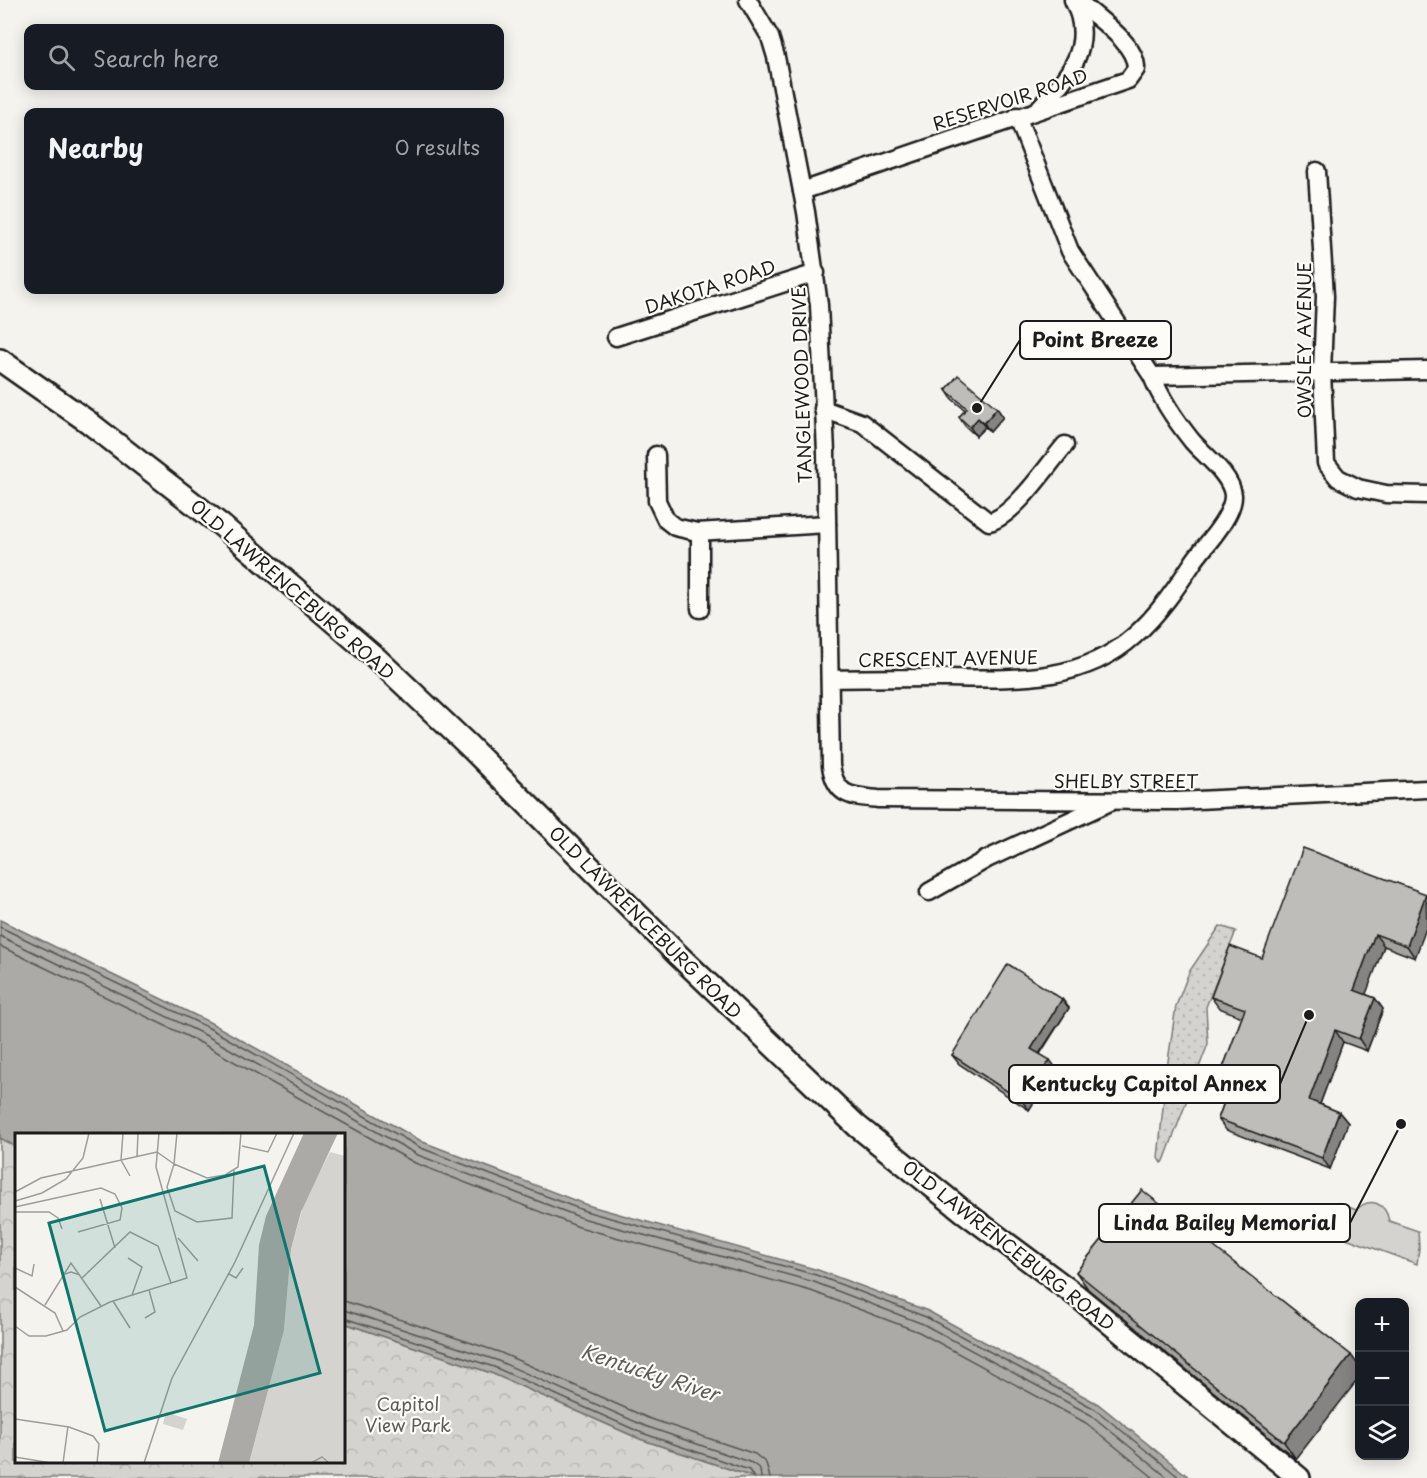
<!DOCTYPE html>
<meta charset="utf-8">
<style>
body{margin:0;font-family:"Playpen Sans",sans-serif;background:#20242c;color:#f1f3f6}
.controls{position:absolute;right:18px;bottom:18px;display:grid;overflow:hidden;border-radius:12px;box-shadow:0 3px 15px #0003}
.controls button{width:54px;height:54px;display:grid;place-items:center;padding:0;border:0;border-bottom:2px solid #363941;background:#171b24;color:#f1f3f6;font:30px sans-serif}
.list{margin:0;padding:0;list-style:none}
h2{display:flex;justify-content:space-between;align-items:center;height:78px;margin:0;padding:0 24px;font-size:26px}
h2 small{font-size:20px;font-weight:400;color:#9ea1a6}
.icon{flex:none;width:33px;height:33px;fill:none;stroke:currentColor;stroke-width:2;stroke-linecap:round;stroke-linejoin:round}
.map{position:relative;flex:none;width:1427px;height:1478px;overflow:hidden}
.search{position:absolute;background:#171b24;box-shadow:0 3px 15px #0003;left:24px;top:24px;width:480px;height:66px;display:flex;align-items:center;gap:15px;box-sizing:border-box;padding:0 21px;border-radius:12px;color:#9ea1a6;font-size:22px}
.panel{position:absolute;background:#171b24;box-shadow:0 3px 15px #0003;left:24px;top:108px;width:480px;height:186px;border-radius:12px}
.map>svg:first-child{display:block}
</style>
<div class="map">
<svg width="1427" height="1478" viewBox="0 0 1427 1478">
<defs>
<pattern id="grass-dots" width="8" height="8" patternUnits="userSpaceOnUse" patternTransform="scale(1.5)"><rect width="8" height="8" fill="#d4d3cf"/><path d="M2 2h.1M6 6h.1" fill="none" stroke="#b5b5b1" stroke-width="1.8" stroke-linecap="round"/></pattern>
<pattern id="park-crowns" width="20" height="18" patternUnits="userSpaceOnUse" patternTransform="scale(1.5)"><rect width="20" height="18" fill="#d4d3cf"/><path d="M2 6a3 3 0 1 1 6 0M12 15a3 3 0 1 1 6 0" fill="none" stroke="#b5b5b1"/></pattern>
</defs>
<rect width="100%" height="100%" fill="#f4f3ee"/>
<filter id="ink" filterUnits="userSpaceOnUse"><feTurbulence type="fractalNoise" baseFrequency=".0167" numOctaves="2"/><feDisplacementMap in="SourceGraphic" scale="12" xChannelSelector="R" yChannelSelector="G"/><feConvolveMatrix kernelMatrix="1 2 1 2 8 2 1 2 1" color-interpolation-filters="sRGB"/></filter>
<g filter="url(#ink)">
<g fill="url(#grass-dots)" stroke="#787876" stroke-width="1.5">
<path d="M1220,926l16,5 -30,76 2,37 -18,47 -25,-9 11,-76 13,-34z"/>
<path d="M1165,1087l24,8 -25,66 -3,2 -3,-5z"/>
</g>
<path fill="url(#park-crowns)" stroke="#787876" stroke-width="1.5" d="M0,1138l16,9v315h328v-139l147,50 149,66 116,39h-756z"/>
<path fill="#d4d3cf" stroke="#787876" stroke-width="1.5" d="M1339,1203l17,7c14,-14 30,-7 33,11l29,10 1,17 -2,16 -93,-34 5,-15z"/>
<path fill="#abaaa6" stroke="#72716f" stroke-width="1.5" d="M0,920l211,103 212,119 164,63 231,65 110,41 170,93 92,74h-434l-116,-39 -149,-66 -147,-50v-189h-328v13l-16,-9z"/>
<g fill="none" stroke-linecap="round" stroke-linejoin="round">
<g stroke="#555553" stroke-width="1.5">
<path d="M0,927l209,101 212,120 164,63 231,64 110,42 169,92 85,69"/>
<path d="M0,936l205,99 213,120 164,63 232,64 109,42 168,91 77,63"/>
<path d="M0,946l201,97 214,120 164,64 232,64 108,41 167,91 68,55"/>
<path d="M344,1301l155,51 149,66 107,36 11,9 4,15"/>
<path d="M344,1310l152,50 149,66 107,37 8,6 1,9"/>
<path d="M344,1318l150,49 148,66 107,37 5,8"/>
</g>
<defs>
<g id="minor">
<path d="M748,0l22,37 6,20 30,155 13,93 7,147 5,314c5,31 20,30 47,33l299,2 250,-12"/>
<path d="M1040,107c30,-31 56,-63 33,-107"/>
<path d="M1317,171l8,125 -3,76 4,91 12,15 20,10 28,6 41,1"/>
<path d="M802,191l326,-111 8,-11c1,-26 -41,-52 -59,-69"/>
<path d="M616,337l200,-64"/>
<path d="M1152,376l275,-6"/>
<path d="M823,409l39,14 127,99c25,-6 58,-56 76,-77"/>
<path d="M656,455l1,46 9,19 9,7 22,5 130,-8"/>
<path d="M700,609v-77"/>
<path d="M830,679c39,-1 79,-1 118,-1 66,1 134,5 186,-42 24,-21 43,-49 60,-75 11,-16 40,-45 39,-66 -2,-20 -28,-39 -41,-54 -16,-20 -31,-42 -40,-65l-82,-125 -53,-135"/>
<path d="M929,892l58,-33 123,-57"/>
</g>
<path id="major" d="M0,360l87,61 134,104 155,133 92,87 209,209 180,172 106,85 114,85 222,182"/>
</defs>
<use href="#minor" stroke="#1c1c1c" stroke-width="21"/>
<use href="#major" stroke="#1c1c1c" stroke-width="26"/>
<use href="#minor" stroke="#fdfcf7" stroke-width="16"/>
<use href="#major" stroke="#fdfcf7" stroke-width="21"/>
</g>
<g fill="#a3a3a0" stroke="#1c1c1c" stroke-width="1.5">
<path d="M946,390l51,18 6,9 -13,15 -5,-5 -9,9 -11,-10 -6,-9 6,-7 -13,-11z"/>
<path d="M1426,894l-11,64 -31,-12 -19,48 10,4 8,11 -16,42 -24,-9 -23,62 19,8 9,11 -18,46 -104,-39 -8,-11 5,-14 -1,-1 -8,-12 28,-75 -23,-9 -8,-11 51,-39z"/>
<path d="M1062,999l7,9 -29,46 16,14 -27,42 -70,-46 -7,-9z"/>
<path d="M1142,1190l154,269 -208,-170 -12,-17z"/>
</g>
<g fill="#858482" stroke="#1c1c1c" stroke-width="1.5">
<path d="M997,408l6,9 -13,15 -6,-9z"/>
<path d="M978,418l7,9 -9,9 -6,-9z"/>
<path d="M1426,894l1,32 -12,32 -8,-12z"/>
<path d="M1375,934l9,12 -21,56 -9,-12z"/>
<path d="M1375,998l8,11 -16,42 -8,-12z"/>
<path d="M1062,999l7,9 -32,49 -6,-8z"/>
<path d="M1335,1030l8,12 -26,70 -8,-12z"/>
<path d="M1050,1060l6,8 -27,42 -7,-9z"/>
<path d="M1339,1112l9,11 -18,46 -8,-11z"/>
<path d="M1351,1355l8,11v12l-63,81 -12,-17z"/>
</g>
<g fill="#bebdba" stroke="#1c1c1c" stroke-width="1.5">
<path d="M958,375l39,33 -13,15 -6,-5 -8,9 -11,-10 8,-9 -21,-18z"/>
<path d="M1303,848l123,46 -19,52 -32,-12 -21,56 21,8 -16,41 -24,-9 -26,70 30,12 -17,46 -104,-39 8,-22 -12,-5 31,-83 -34,-12 19,-51 32,12z"/>
<path d="M1008,964l54,35 -31,50 19,11 -28,41 -70,-46z"/>
<path d="M1142,1190l209,165 -67,87 -208,-170z"/>
</g>
</g>
<g text-anchor="middle" dominant-baseline="central" stroke-width="4.5" stroke-linejoin="round" paint-order="stroke">
<g font-size="18" fill="#1c1c1c" stroke="#fdfcf7">
<text transform="translate(1010 99) rotate(-18)">RESERVOIR ROAD</text>
<text transform="translate(710 286) rotate(-18)">DAKOTA ROAD</text>
<text transform="translate(1303 340) rotate(-90)">OWSLEY AVENUE</text>
<text transform="translate(801 385) rotate(-92)">TANGLEWOOD DRIVE</text>
<text transform="translate(293 589) rotate(41)">OLD LAWRENCEBURG ROAD</text>
<text transform="translate(948 658) rotate(-1)">CRESCENT AVENUE</text>
<text x="1126" y="780">SHELBY STREET</text>
<text transform="translate(646 922) rotate(45)">OLD LAWRENCEBURG ROAD</text>
<text transform="translate(1009 1245) rotate(38)">OLD LAWRENCEBURG ROAD</text>
</g>
<g font-size="18" fill="#5c5c5b" stroke="#fdfcf7">
<text x="408" y="1403">Capitol<tspan x="408" dy="21">View Park</tspan></text>
</g>
<g font-size="20" font-style="italic" fill="#5c5c5a" stroke="#fdfcf7">
<text transform="translate(650 1372) rotate(18)">Kentucky River</text>
</g>
</g>
<g transform="translate(15 1133)">
<rect width="330" height="330" fill="#f4f3ee"/>
<path d="M315,19l15,4v307h-96l35,-133 7,-81 14,-49z" fill="#d4d3cf"/>
<path d="M330,233l-2,33 -32,-7 9,-18 9,-6zM292,263l34,8 -7,35 -17,-8 -8,-9zM151,279l21,7 -4,11 -20,-6z" fill="#d4d3cf"/>
<path d="M289,0h34l-37,79 -10,37 -7,81 -35,133h-31l36,-138 5,-80 7,-29z" fill="#abaaa6"/>
<path fill="none" stroke="#9e9d9a" stroke-width="1.5" d="M108,0l-2,27 9,16M162,0l-3,31 33,14 18,-3 13,-8 3,-34M227,13l26,6 9,-19M142,19l17,12 -7,23 8,24 22,11 35,-4 2,-48M122,24l1,-24M0,59l26,-14 116,-26M85,66l15,49M0,68l27,-8 24,-14 17,-21 6,-25M0,74l86,-19 14,6 7,14 -2,12 -42,12M0,79h34l9,6 4,11M163,105l20,23M113,125l14,9 -10,28M0,135l17,8 2,-12M214,141l7,4 7,-10M47,142l9,-3 9,3M67,145l48,-46 28,14 13,37M0,154l40,26 8,18M98,168l17,27M30,172l26,-42 30,43M130,185l10,-6 -6,-22M0,193l14,10h17l21,-6 13,-13 30,-15 77,-24 -31,-111 3,-34M0,286l54,8 24,9 6,8 -2,19M0,324l36,6M48,330l5,-37M129,330l28,-85 63,-116 59,-129M296,330l11,-6 7,6"/>
<path fill="#0f766e" fill-opacity="0.15" stroke="#0f766e" stroke-width="3" d="M249,33l56,207 -215,58 -56,-208z"/>
<rect width="330" height="330" fill="none" stroke="#1c1c1c" stroke-width="3"/>
</g>
<path fill="none" stroke="#1c1c1c" stroke-width="2" d="M977 408L1020 340M1309 1015L1280 1084M1401 1124L1350 1223"/>
<g fill="#1c1c1c" stroke="#fdfcf7" stroke-width="2">
<circle cx="977" cy="408" r="6"/>
<circle cx="1309" cy="1015" r="6"/>
<circle cx="1401" cy="1124" r="6"/>
</g>
<g fill="#fdfcf7" stroke="#1c1c1c" stroke-width="2">
<rect x="1020" y="321" width="151" height="38" rx="6"/>
<rect x="1009" y="1065" width="271" height="38" rx="6"/>
<rect x="1099" y="1204" width="251" height="38" rx="6"/>
</g>
<g font-size="20" text-anchor="middle" font-weight="bold" fill="#1c1c1c">
<text x="1095" y="347">Point Breeze</text>
<text x="1144" y="1091">Kentucky Capitol Annex</text>
<text x="1225" y="1230">Linda Bailey Memorial</text>
</g>
</svg>
<div class="controls">
<button>+</button>
<button>−</button>
<button><svg class="icon" aria-label="layers" viewBox="0 0 24 24"><path d="M12 4l9 5-9 5-9-5zM3 14l9 5 9-5"/></svg></button>
</div>
<div class="search"><svg class="icon" aria-label="search" viewBox="0 0 24 24"><circle cx="10" cy="10" r="6"/><path d="M15 15l6 6"/></svg>Search here</div>
<section class="panel">
<h2>Nearby<small>0 results</small></h2>
<ul class="list">
</ul>
</section>
</div>
